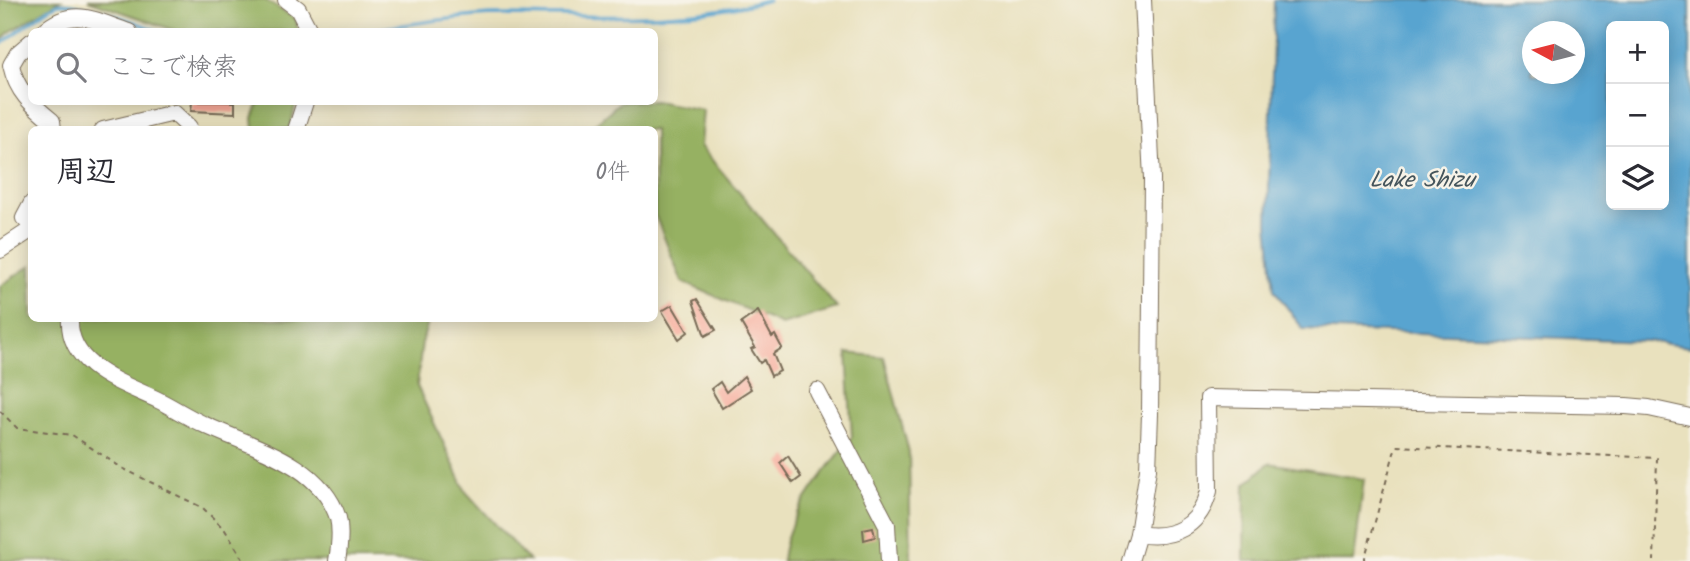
<!DOCTYPE html>
<html lang="ja">
<meta charset="utf-8">
<style>
body{margin:0;font-family:Kalam,"Klee One",sans-serif;background:#f7f7f7;color:#2b2b33}
.controls{position:absolute;right:21px;top:21px;display:grid;overflow:hidden;border-radius:10px;box-shadow:0 4px 18px #0003}
.controls button{width:63px;height:63px;display:grid;place-items:center;padding:0;border:0;border-bottom:2px solid #e1e1e2;background:#fff;color:#2b2b33;font:35px sans-serif}
.compass{position:absolute;left:1522px;top:21px;width:63px;height:63px;border-radius:50%;background:#fff;box-shadow:0 4px 18px #0003;rotate:277deg}
.list{margin:0;padding:0;list-style:none}
h2{display:flex;justify-content:space-between;align-items:center;height:91px;margin:0;padding:0 28px;font-size:30px}
h2 small{font-size:23px;font-weight:400;color:#7c7c81}
.icon{flex:none;width:38px;height:38px;fill:none;stroke:currentColor;stroke-width:2;stroke-linecap:round;stroke-linejoin:round}
.map{position:relative;flex:none;width:1690px;height:561px;overflow:hidden}
.search{position:absolute;background:#fff;box-shadow:0 4px 18px #0003;left:28px;top:28px;width:630px;height:77px;display:flex;align-items:center;gap:18px;box-sizing:border-box;padding:0 24px;border-radius:10px;color:#7c7c81;font-size:26px}
.panel{position:absolute;background:#fff;box-shadow:0 4px 18px #0003;left:28px;top:126px;width:630px;height:196px;border-radius:10px}
.map>svg:first-child{display:block}
</style>
<div class="map">
<svg width="1690" height="561" viewBox="0 0 1690 561">
<rect width="100%" height="100%" fill="#f7f3e8"/>
<filter id="ink" filterUnits="userSpaceOnUse"><feTurbulence type="fractalNoise" baseFrequency=".0143" numOctaves="2"/><feDisplacementMap in="SourceGraphic" scale="14" xChannelSelector="R" yChannelSelector="G"/><feConvolveMatrix kernelMatrix="1 2 1 2 8 2 1 2 1" color-interpolation-filters="sRGB"/></filter>
<filter id="wash" filterUnits="userSpaceOnUse"><feTurbulence type="fractalNoise" baseFrequency=".00686" numOctaves="4" result="noise"/><feDisplacementMap in="SourceGraphic" scale="28" xChannelSelector="R" yChannelSelector="G"/><feGaussianBlur stdDeviation="1.57" result="paint"/><feColorMatrix in="noise" values="0 0 0 0 0 0 0 0 0 0 0 0 0 0 0 0 0 1.4 0 .05"/><feComposite in="paint" operator="in"/></filter>
<g filter="url(#wash)">
<rect width="100%" height="100%" fill="#e9e1be"/>
<g fill="#96b162" stroke="#686e40" stroke-width="2">
<path d="M0,0h61l-53,33 -8,9z"/>
<path d="M88,0h177l31,19 2,12h-122z"/>
<path d="M655,101l48,9 -3,36 137,162 -55,17 -100,-43 -27,-67 -1,-85h-66l32,-28z"/>
<path d="M259,102h37l-5,23 -4,4h-33l-1,-11z"/>
<path d="M31,265l1,53 397,1 -7,23 -5,44 49,106 63,69h-529v-275z"/>
<path d="M847,353l37,4 25,95 2,109h-129c4,-47 43,-88 70,-124z"/>
<path d="M1269,463l95,16 -10,82h-110l1,-76z"/>
</g>
<path fill="#58a4d0" stroke="#4a6777" stroke-width="2" fill-rule="evenodd" d="M1274,0h416v347l-43,-6 -344,-12 -29,-39 -6,-67zM1611,26h53v179h-53zM1532,32h42v42h-42z"/>
<g fill="none" stroke-linecap="round" stroke-linejoin="round">
<g stroke="#58a4d0" stroke-width="3.5">
<path d="M361,31c42,-5 93,-15 134,-16 92,0 183,9 273,-15"/>
<path d="M0,45c13,-10 44,-35 58,-41 18,-4 82,20 103,28"/>
</g>
</g>
<g id="blocks">
<g fill="#f8a998">
<path d="M192,102h43v11l-44,-2z"/>
<path d="M697,299l19,31 -11,6 -12,-35z"/>
<path d="M672,305l16,27 -9,7 -17,-28z"/>
<path d="M758,311l14,26 3,-2 7,13 -9,6 7,17 -9,5 -7,-16 -4,3 -9,-14 4,-2 -14,-24z"/>
<path d="M744,376l7,13 -29,19 -11,-19 9,-7 6,10z"/>
<path d="M788,456l13,21 -8,6 -13,-20z"/>
<path d="M873,527l2,10 -11,3 -1,-11z"/>
</g>
</g>
</g>
<g filter="url(#ink)">
<use href="#blocks" fill-opacity="0" stroke="#786a56" stroke-width="2"/>
<g fill="none" stroke-linecap="round" stroke-linejoin="round">
<defs>
<g id="minor">
<path d="M286,0l12,9 12,23"/>
<path d="M43,32c30,-27 52,-11 86,0"/>
<path d="M32,41l-14,12 -7,12c6,27 20,39 41,56l1,9"/>
<path d="M103,130l71,-17 15,14"/>
<path d="M296,130l9,-28"/>
<path d="M32,203l-8,15 8,8"/>
<path d="M0,250l32,-21"/>
<path d="M70,318c-3,49 53,65 88,82 16,8 31,18 47,25 47,22 115,38 133,93 3,12 1,31 -1,43"/>
<path d="M817,391l70,134 2,36"/>
<path d="M1138,534c34,6 62,-7 71,-43l-1,-93 418,8 23,2 41,9"/>
<path d="M1130,561l8,-27 10,-65 2,-55 2,-235 -9,-179"/>
</g>
</defs>
<use href="#minor" stroke="#786a56" stroke-width="18"/>
<g stroke="#786a56" stroke-width="2" stroke-dasharray="5 5" stroke-linecap="butt">
<path d="M0,411l17,17 55,7 50,33 81,40 22,22 19,31"/>
<path d="M1364,561l32,-115 261,12 -3,103"/>
</g>
<use href="#minor" stroke="#fff" stroke-width="16"/>
</g>
</g>
<g text-anchor="middle" dominant-baseline="central" stroke-width="5" stroke-linejoin="round" paint-order="stroke">
<g font-size="23" font-style="italic" fill="#45555c" stroke="#f7f3e8">
<text x="1422" y="181">Lake Shizu</text>
</g>
</g>
</svg>
<div class="controls">
<button>+</button>
<button>−</button>
<button><svg class="icon" aria-label="layers" viewBox="0 0 24 24"><path d="M12 4l9 5-9 5-9-5zM3 14l9 5 9-5"/></svg></button>
</div>
<svg class="compass" viewBox="-18 -18 36 36"><path d="M0-13l5 13h-10z" fill="#e53935"/><path d="M0 13l5-13h-10z" fill="#7c7c81"/></svg>
<div class="search"><svg class="icon" aria-label="search" viewBox="0 0 24 24"><circle cx="10" cy="10" r="6"/><path d="M15 15l6 6"/></svg>ここで検索</div>
<section class="panel">
<h2>周辺<small>0件</small></h2>
<ul class="list">
</ul>
</section>
</div>
